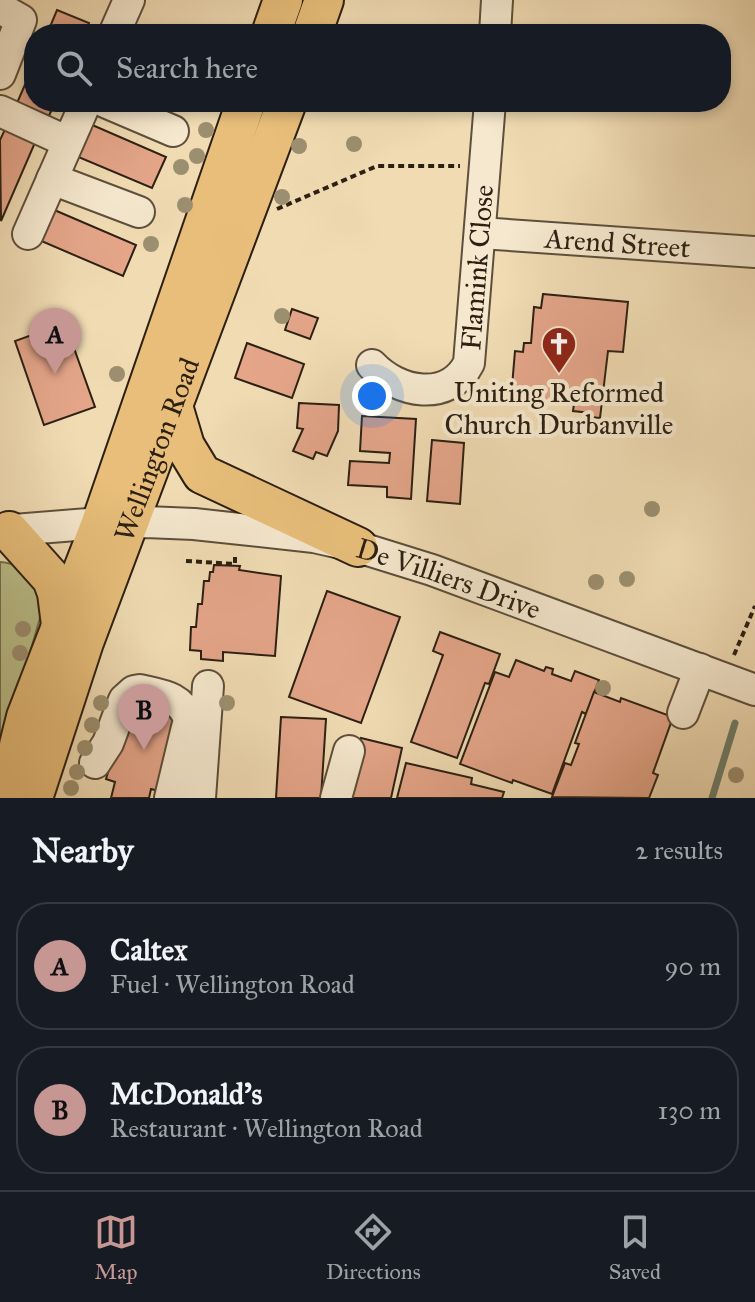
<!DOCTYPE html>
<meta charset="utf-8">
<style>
body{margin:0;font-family:"IM FELL Great Primer",serif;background:#20242c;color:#f1f3f6}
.you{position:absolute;left:372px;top:396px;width:28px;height:28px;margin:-20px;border:6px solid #fff;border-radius:50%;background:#1a73e8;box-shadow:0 0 0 12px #1a73e833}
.badge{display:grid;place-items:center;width:52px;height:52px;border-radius:50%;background:#c59692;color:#111;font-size:26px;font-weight:700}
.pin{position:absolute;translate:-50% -66px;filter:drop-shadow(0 2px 4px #0008)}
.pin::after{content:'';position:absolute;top:42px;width:28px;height:24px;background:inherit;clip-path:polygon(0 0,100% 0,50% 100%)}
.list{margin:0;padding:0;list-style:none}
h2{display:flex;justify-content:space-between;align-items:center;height:104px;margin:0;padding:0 32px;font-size:34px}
h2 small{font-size:26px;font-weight:400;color:#9ea1a6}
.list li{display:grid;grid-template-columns:52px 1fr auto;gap:24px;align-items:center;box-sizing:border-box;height:128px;margin:0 16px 16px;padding:0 16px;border:2px solid #363941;border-radius:32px}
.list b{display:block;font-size:30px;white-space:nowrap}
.list p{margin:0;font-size:26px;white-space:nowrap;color:#9ea1a6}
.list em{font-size:26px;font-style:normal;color:#9ea1a6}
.icon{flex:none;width:44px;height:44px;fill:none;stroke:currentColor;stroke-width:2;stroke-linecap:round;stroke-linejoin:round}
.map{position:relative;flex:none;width:755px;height:798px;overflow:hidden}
.search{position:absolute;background:#171b24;box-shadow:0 4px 12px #0003;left:24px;right:24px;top:24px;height:88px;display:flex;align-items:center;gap:20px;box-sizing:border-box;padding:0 28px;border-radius:32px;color:#9ea1a6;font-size:30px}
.sheet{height:392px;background:#171b24}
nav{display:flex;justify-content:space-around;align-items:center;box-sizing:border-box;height:112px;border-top:2px solid #363941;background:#171b24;font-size:22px;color:#9ea1a6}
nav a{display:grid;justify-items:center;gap:4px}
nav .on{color:#c59692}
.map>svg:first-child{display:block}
</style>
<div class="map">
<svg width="755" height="798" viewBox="0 0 755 798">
<rect width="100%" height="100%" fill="#f0dbb3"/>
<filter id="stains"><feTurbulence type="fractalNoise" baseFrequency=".0025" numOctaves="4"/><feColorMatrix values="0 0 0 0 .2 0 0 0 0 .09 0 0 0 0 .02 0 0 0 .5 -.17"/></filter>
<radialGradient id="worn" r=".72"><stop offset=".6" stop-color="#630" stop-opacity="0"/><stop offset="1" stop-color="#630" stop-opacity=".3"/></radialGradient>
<path fill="#bbc08b" stroke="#74704f" stroke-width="2" d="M0,562c29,2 37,23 42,49l-42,146z"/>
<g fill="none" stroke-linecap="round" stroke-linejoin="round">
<path stroke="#6f7e6c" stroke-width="7" d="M712,798l23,-75"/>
</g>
<g fill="#e4a589" stroke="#2c2013" stroke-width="2">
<path d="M57,10l32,13 -4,11h-38z"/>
<path d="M34,64v38h21l-6,14 -32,-13z"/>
<path d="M90,124l76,33 -14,31 -76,-32z"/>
<path d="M7,125l30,13 -36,83 -1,-81z"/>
<path d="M52,209l84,36 -13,31 -84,-36z"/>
<path d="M543,294l85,8 -5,50 -15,-1 -8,67 -9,-1v-4l-18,-2 1,-7 -63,-6 4,-47 8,1 1,-9h7l3,-36 7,1z"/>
<path d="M292,309l26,9 -8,21 -25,-9z"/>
<path d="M65,323l30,84 -51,18 -29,-84z"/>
<path d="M247,343l57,21 -12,34 -57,-20z"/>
<path d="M299,403l40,2 -1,26 -11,25 -11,-4 -3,7 -20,-8 10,-22 -6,-1z"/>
<path d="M362,416l54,3 -5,80 -24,-2v-10l-39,-2 2,-24 39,2 1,-10 -30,-2z"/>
<path d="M432,440l32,3 -4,61 -33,-3z"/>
<path d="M214,565l26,1 -1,4 42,6 -6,80 -52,-4v9l-22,-2v-8l-11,-1 1,-23h5l2,-23h4l2,-23h5l1,-9h3z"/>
<path d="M327,591l73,26 -39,106 -72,-26z"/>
<path d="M440,632l60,22 -11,30 -4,-1 -28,75 -46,-16 32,-87 -10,-4z"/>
<path d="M516,660l28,11 2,-4 7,2 -1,5 19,7 4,-10 24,9 -13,34 -4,-2 -30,82 -39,-14 -1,3 -52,-19 35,-92 14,5z"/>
<path d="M594,692l26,10 1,-4 52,19 -20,56 5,2 -9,23 -97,-1 13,-34 6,2 8,-21 -4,-1z"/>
<path d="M145,698l38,22 -20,72 -12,-3 -2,9h-38l4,-16 -9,-3 21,-73 14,4z"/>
<path d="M281,717l45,2 -5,79h-45z"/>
<path d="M361,738l41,10 -11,50h-44z"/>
<path d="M406,763l66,15 -1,6 33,8 -2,6h-105z"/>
</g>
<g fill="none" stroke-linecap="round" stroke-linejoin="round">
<defs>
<g id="minor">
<path d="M0,8l21,12 -21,54"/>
<path d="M114,34l15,-34"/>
<path d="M495,34l2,-34"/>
<path d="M105,102l68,29"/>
<path d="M0,111l68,31"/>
<path d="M52,179l87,33"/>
<path id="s1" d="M480,233l275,19"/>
<path d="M28,234l58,-132"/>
<path id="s2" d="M372,365c26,28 77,38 97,-2l21,-261"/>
<path id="s3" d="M0,531l101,-8 45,-1 48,2 120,13 44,10 74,23 323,120"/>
<path d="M683,713l17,-44"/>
<path d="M95,763l13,-20 16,-43 10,-9 6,-1c21,5 41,6 49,29l-19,79"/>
<path d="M200,798l8,-112"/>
<path d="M336,798l13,-47"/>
</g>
<g id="major">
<path d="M271,34l12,-34"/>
<path d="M312,34l12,-34"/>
<path d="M173,406l12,40 17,28 156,73"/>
<path d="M9,531l43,48 5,14 4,32"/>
<path d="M19,798v-53l7,-28 75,-194 145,-421"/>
<path id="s4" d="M33,798l51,-156 203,-540"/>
</g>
</defs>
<use href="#minor" stroke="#5d4f3b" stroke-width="34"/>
<use href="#major" stroke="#2c2013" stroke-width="42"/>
<g stroke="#2c2013" stroke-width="4" stroke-dasharray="6 4" stroke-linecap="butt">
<path d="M277,209l100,-43h83"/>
<path d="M186,561l49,3v-9"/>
<path d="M734,655l21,-49"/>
</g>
<use href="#minor" stroke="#f5e8ce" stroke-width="30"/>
<use href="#major" stroke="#e8be7a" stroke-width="38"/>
</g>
<g fill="#9c8f6f">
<circle cx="206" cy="130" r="8"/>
<circle cx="354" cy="144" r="8"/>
<circle cx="299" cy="146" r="8"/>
<circle cx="197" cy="156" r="8"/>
<circle cx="181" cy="167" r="8"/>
<circle cx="282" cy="197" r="8"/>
<circle cx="185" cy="205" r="8"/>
<circle cx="151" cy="244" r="8"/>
<circle cx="282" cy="316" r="8"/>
<circle cx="117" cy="374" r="8"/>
<circle cx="652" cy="509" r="8"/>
<circle cx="627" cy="579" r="8"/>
<circle cx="596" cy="582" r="8"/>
<circle cx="23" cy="629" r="8"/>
<circle cx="20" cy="653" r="8"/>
<circle cx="603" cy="688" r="8"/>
<circle cx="101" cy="703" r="8"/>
<circle cx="227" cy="703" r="8"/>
<circle cx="92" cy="725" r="8"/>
<circle cx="85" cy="748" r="8"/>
<circle cx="77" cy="772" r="8"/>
<circle cx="736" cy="775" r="8"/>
<circle cx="71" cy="788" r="8"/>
</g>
<defs>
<symbol id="church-pin" viewBox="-11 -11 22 30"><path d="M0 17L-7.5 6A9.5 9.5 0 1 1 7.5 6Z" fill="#8f2418" stroke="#f5e8ce"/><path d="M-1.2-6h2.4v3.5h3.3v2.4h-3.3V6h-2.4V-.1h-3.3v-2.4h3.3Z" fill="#fff"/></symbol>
</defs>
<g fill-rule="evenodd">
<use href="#church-pin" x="539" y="324" width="40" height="54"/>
</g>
<g text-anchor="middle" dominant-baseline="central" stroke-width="8" stroke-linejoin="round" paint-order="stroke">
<g font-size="28" fill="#2c2013" stroke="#f5e8ce">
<text stroke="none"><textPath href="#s1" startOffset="138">Arend Street</textPath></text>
<text stroke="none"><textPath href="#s2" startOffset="210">Flamink Close</textPath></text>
<text stroke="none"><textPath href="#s4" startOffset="370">Wellington Road</textPath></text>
<text stroke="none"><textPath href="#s3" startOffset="456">De Villiers Drive</textPath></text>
</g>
<g font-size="28" fill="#2c2013" stroke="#f5e8ce">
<text x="559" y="392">Uniting Reformed<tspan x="559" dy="32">Church Durbanville</tspan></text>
</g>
</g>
<rect width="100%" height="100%" filter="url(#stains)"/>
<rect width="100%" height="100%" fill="url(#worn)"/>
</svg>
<div class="you"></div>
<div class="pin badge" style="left:55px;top:374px">A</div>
<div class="pin badge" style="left:144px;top:750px">B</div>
<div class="search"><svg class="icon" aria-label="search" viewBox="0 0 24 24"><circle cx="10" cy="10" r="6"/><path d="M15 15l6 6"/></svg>Search here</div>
</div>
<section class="sheet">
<h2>Nearby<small>2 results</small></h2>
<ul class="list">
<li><span class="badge">A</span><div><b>Caltex</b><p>Fuel · Wellington Road</p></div><em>90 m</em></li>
<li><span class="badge">B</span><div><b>McDonald's</b><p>Restaurant · Wellington Road</p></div><em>130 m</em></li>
</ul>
</section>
<nav>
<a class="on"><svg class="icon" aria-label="map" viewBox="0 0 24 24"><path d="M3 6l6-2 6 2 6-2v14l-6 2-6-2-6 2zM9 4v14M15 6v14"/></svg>Map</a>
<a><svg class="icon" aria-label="directions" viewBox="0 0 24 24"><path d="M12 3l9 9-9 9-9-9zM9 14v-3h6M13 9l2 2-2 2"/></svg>Directions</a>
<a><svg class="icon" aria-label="saved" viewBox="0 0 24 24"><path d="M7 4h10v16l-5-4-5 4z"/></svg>Saved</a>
</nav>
